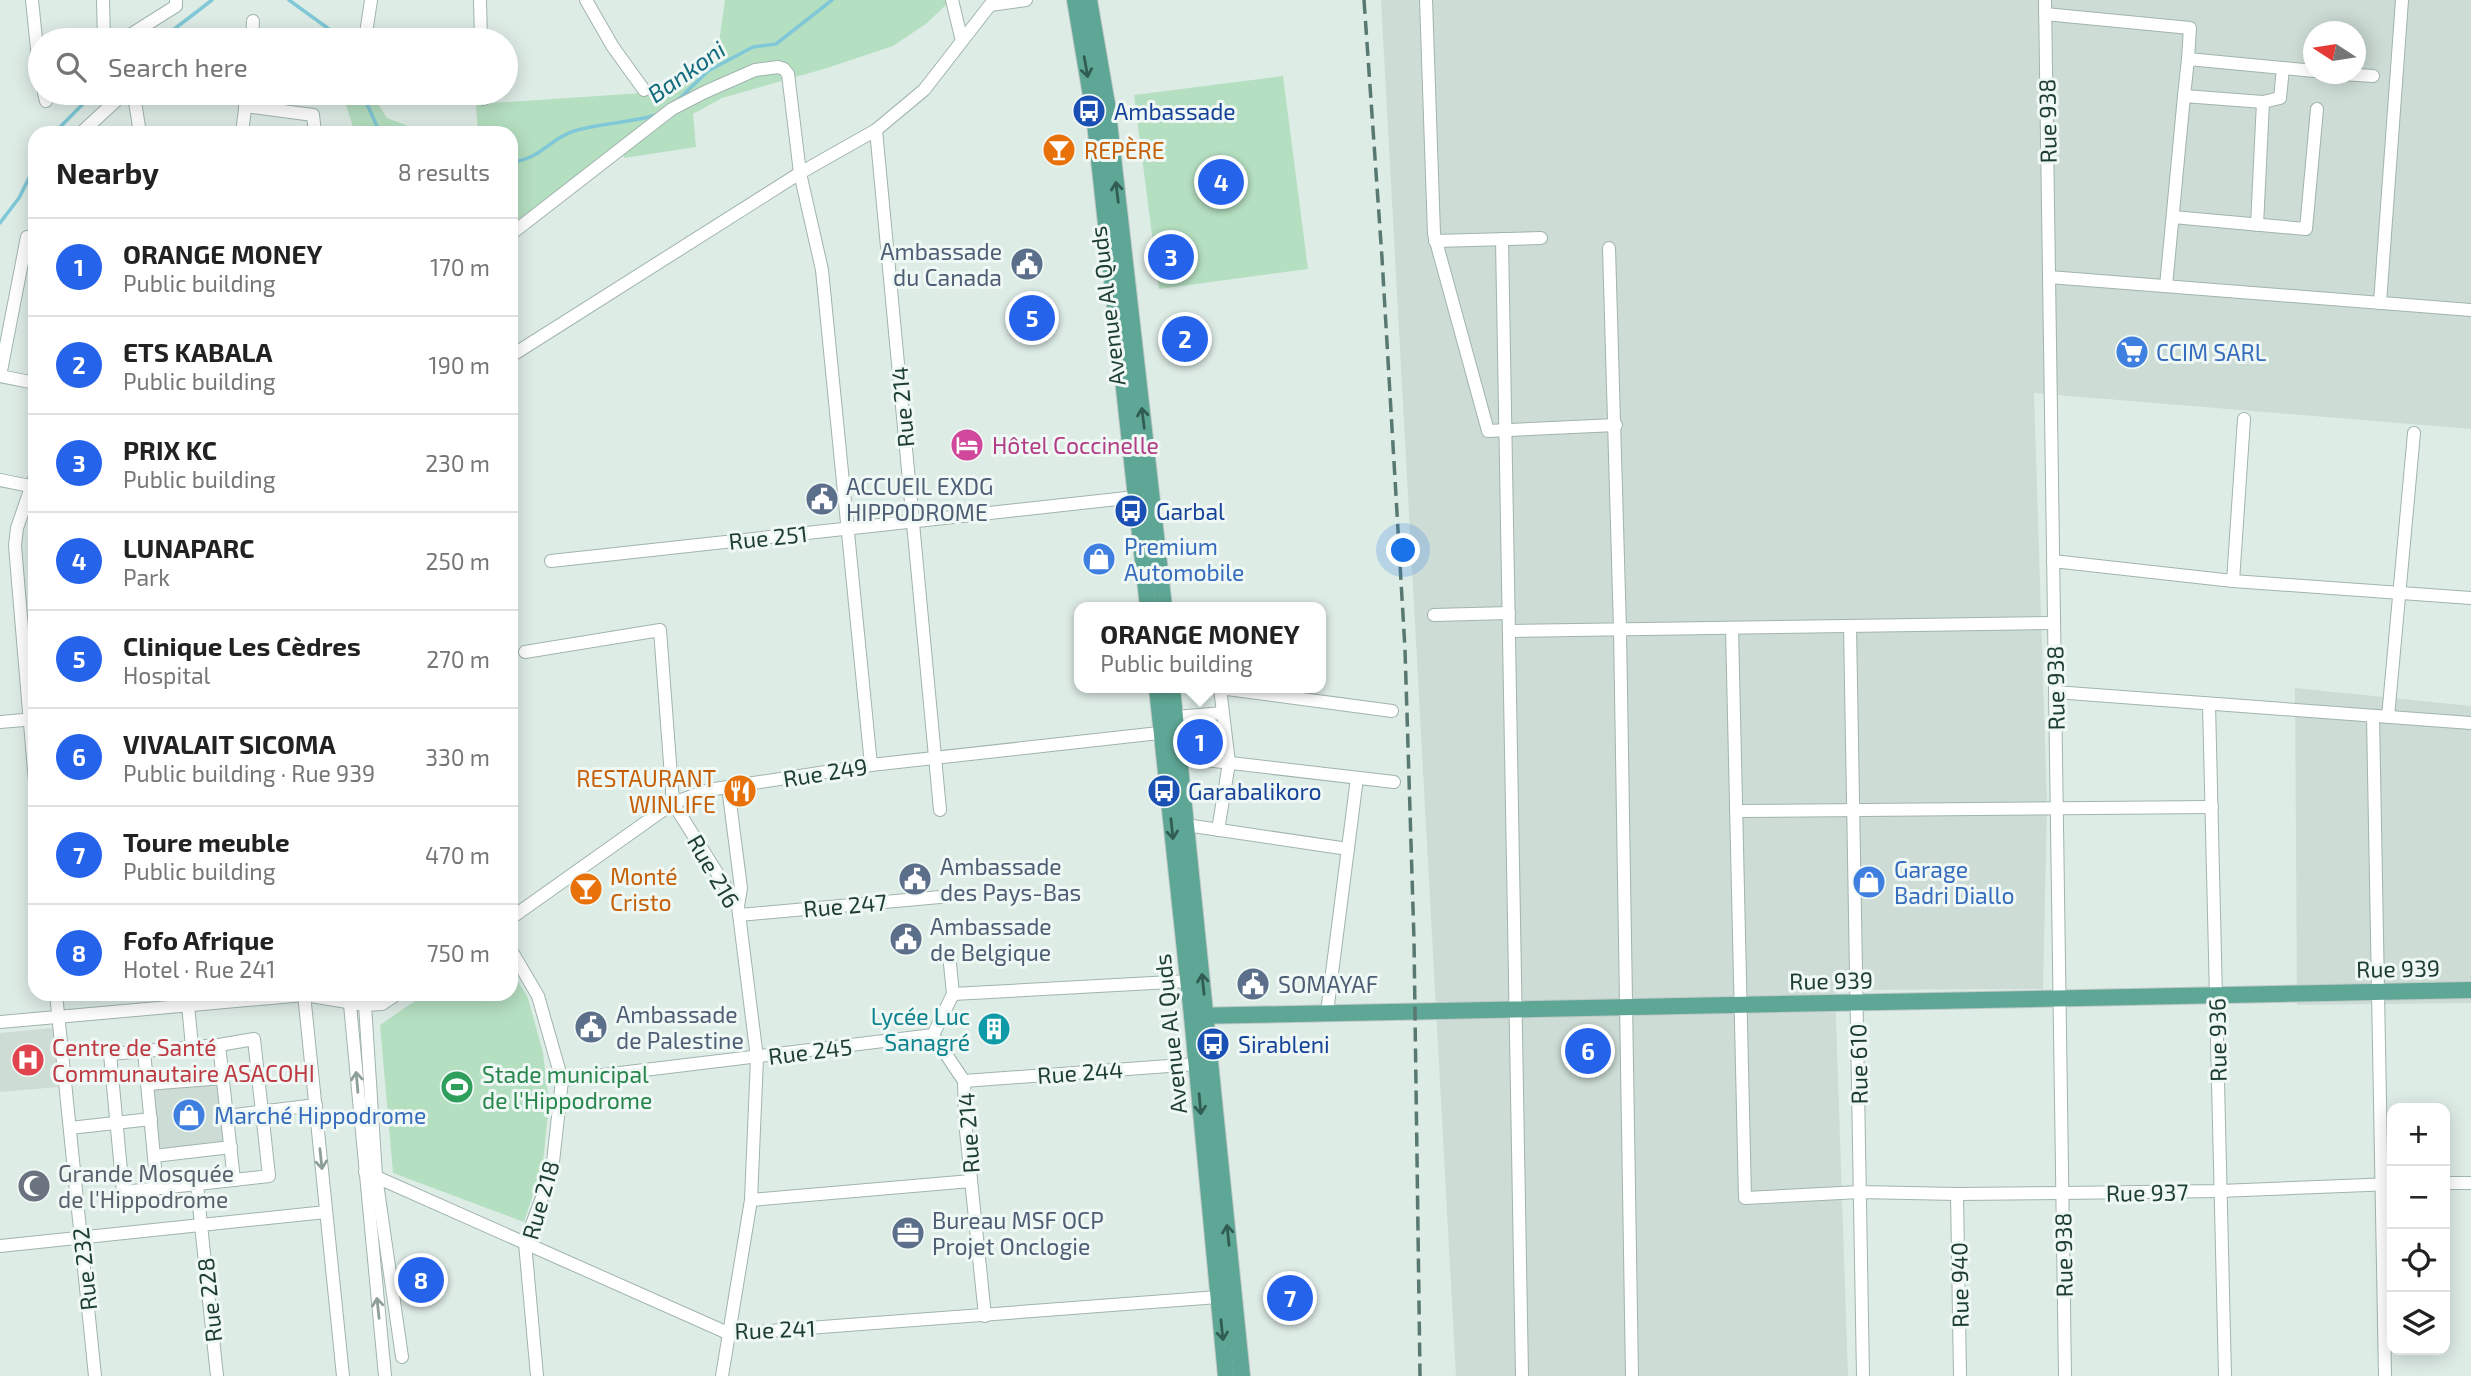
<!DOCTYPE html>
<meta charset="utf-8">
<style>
body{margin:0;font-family:"Exo 2",sans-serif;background:#f6f6f6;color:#222}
.controls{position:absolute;right:21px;bottom:21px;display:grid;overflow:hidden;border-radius:14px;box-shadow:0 4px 18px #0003}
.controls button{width:63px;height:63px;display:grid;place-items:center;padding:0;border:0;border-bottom:2px solid #e0e0e0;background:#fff;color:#222;font:35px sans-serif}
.compass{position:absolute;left:2303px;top:21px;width:63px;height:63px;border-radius:50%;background:#fff;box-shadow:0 4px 18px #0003;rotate:282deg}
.you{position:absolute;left:1404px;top:551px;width:24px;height:24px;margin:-18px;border:5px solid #fff;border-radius:50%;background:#1a73e8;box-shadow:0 0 0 10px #1a73e833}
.badge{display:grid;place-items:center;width:46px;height:46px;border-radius:50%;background:#2563eb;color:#fff;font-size:23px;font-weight:700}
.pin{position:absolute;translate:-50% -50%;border:4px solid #fff;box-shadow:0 2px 7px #0006}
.popup{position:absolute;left:1074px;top:602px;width:252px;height:91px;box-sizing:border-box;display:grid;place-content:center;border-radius:14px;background:#fff;filter:drop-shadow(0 2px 5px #0005);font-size:23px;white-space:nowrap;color:#767676}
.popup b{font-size:26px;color:#222}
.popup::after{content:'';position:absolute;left:50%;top:100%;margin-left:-14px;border:14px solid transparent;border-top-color:#fff}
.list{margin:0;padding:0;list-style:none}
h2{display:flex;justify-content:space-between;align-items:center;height:91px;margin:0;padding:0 28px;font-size:30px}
h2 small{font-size:23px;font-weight:400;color:#767676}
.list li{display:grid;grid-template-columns:46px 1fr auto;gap:21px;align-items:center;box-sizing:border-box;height:98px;padding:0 28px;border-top:2px solid #e0e0e0}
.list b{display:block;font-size:26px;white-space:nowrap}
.list p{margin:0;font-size:23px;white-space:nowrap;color:#767676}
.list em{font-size:23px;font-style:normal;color:#767676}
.icon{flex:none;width:38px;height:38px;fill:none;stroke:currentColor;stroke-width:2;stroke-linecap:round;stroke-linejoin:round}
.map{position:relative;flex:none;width:2471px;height:1376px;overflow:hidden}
.search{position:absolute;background:#fff;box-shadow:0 4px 18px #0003;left:28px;top:28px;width:490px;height:77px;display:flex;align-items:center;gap:18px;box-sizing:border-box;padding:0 24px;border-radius:38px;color:#767676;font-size:26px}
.panel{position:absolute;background:#fff;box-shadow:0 4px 18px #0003;left:28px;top:126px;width:490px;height:875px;border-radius:21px}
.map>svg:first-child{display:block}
</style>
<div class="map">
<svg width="2471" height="1376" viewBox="0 0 2471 1376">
<rect width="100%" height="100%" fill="#deece6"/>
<g fill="#cddcd5" fill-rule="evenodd">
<path d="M1381,0h1090v429l-437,-36 13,411 -4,185 -208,1 13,386h-392zM2314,32h42v42h-42z"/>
<path d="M2295,688l176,18v297l-174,2z"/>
<path d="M53,1028l5,59 -58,5v-59z"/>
<path d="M220,1082l8,62 -71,8 -5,-65z"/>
</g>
<g fill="#b5dfc1">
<path d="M725,0h226l-24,23 -34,23 -66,22 -105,30 -29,16 3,33 -72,11 -2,-9 -111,79v-95h-33l-2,-29 166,-11 37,-18 40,-33z"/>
<path d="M1283,76l25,193 -149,20 -25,-194z"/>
<path d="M342,93h29l16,25 40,15h-72z"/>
<path d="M511,969l17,29 15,55 6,50 -6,60 -19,59 -131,-49 -13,-148 45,-31h86z"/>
</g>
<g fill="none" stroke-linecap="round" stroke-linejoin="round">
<g stroke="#80c8d7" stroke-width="3.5">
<path d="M289,0l55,40"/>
<path d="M160,40l52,-40"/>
<path d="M362,93l18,40"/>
<path d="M679,99l29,-28 45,-24 23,-3 56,-44"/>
<path d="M54,133l40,-40"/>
<path d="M511,162c29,-2 38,-23 63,-31 26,-8 55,-8 82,-16"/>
<path d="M0,223l19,-25 16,-32"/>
</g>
<defs>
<g id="minor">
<path d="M32,0l8,78"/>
<path d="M103,0l1,40"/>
<path d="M480,0l1,40"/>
<path d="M586,0l27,47 31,43"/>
<path d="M952,0l10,41"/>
<path d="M1426,0l8,234 54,197 128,-6"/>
<path d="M2045,0l20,1376"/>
<path d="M2045,14l145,14 -2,31"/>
<path d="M122,40l54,-34v-6"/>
<path d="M252,40l1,-19"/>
<path d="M365,40l6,-40"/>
<path d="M2342,74l31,2"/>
<path d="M44,93l2,8"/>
<path d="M484,93v6"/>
<path d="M2184,96l4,-37 126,12"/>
<path d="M245,106l68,9 2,18"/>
<path d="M876,130l64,680"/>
<path d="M81,133l40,-37 8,1 6,5 5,31"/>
<path d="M242,133l5,-40"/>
<path d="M2173,217l133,12 11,-120"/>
<path d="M2257,225l6,-123"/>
<path d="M511,234l161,-125 33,-17 50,-22 23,-3 6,2 4,5 12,99 22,97 49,495"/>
<path d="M1502,239l20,1137"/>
<path d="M1435,241l106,-3"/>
<path d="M1609,248l11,381 12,747"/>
<path d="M2049,277l422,33"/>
<path d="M2166,286l18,-190 79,6 17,-4 3,-30"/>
<path d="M2380,303l22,-303"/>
<path d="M511,356l289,-183 76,-43 48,-40 66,-85 36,-5"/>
<path d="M0,376l27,-139"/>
<path d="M0,376l35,7"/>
<path d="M35,476l-18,52 -2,18 20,236"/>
<path d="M0,480l30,6"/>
<path d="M551,561l594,-65"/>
<path d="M2053,561l180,20 238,17"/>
<path d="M2233,581l11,-162"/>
<path d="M1434,615l75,-2"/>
<path d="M1850,626l13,750"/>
<path d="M1732,628l13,570 115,-6 97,2 105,-1 158,-2 172,-7"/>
<path d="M1509,631l545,-8"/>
<path d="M525,652l135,-22 13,173 65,103 19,152 -6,142 -29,176"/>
<path d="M2055,692l416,31"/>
<path d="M2209,704l16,672"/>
<path d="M2373,716l12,660"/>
<path d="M1175,717l48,-4"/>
<path d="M2388,717l26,-284"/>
<path d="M0,722l35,-3"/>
<path d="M1179,757l215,25"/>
<path d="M728,787l13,101 -3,18"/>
<path d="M1736,811l476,-4"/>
<path d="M1186,825l162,24"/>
<path d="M1218,830l11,-67 -9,-75 172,23"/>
<path d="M739,915l212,-19"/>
<path d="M511,918l162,-115 35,-13 163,-25 297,-33"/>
<path d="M511,950l27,46 24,84 -10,91 -27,72 12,133"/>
<path d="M950,964l3,30 -20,41 31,46 1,40 20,195"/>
<path d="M56,994l39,382"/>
<path d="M187,994l5,53"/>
<path d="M304,994l39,382"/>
<path d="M349,994l36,382"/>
<path d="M953,994l236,-13"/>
<path d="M365,1005l11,171 26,181"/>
<path d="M1327,1012l30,-234"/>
<path d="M0,1022l305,-27 60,10 17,-1 15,-10"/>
<path d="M219,1045l35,-6 15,137 -35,4"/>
<path d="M144,1051l-34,3 13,138 111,-12 -15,-135 -75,6 13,138"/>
<path d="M562,1080l371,-45"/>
<path d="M964,1081l232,-17"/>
<path d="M147,1084l76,-6"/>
<path d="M227,1116l89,-11"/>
<path d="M70,1128l81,-9"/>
<path d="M154,1156l77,-9"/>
<path d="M365,1172l365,162 488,-37"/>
<path d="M2445,1183h26"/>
<path d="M197,1184l4,41"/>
<path d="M1957,1194l3,182"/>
<path d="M751,1200l220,-19"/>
<path d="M201,1225l16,151"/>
<path d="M0,1246l326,-34"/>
</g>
<g id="major">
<path d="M1075,0l19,114 54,493"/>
<path d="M1089,0l18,104 57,503"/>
<path d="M1157,688l35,328 34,360"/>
<path d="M1172,688l70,688"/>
<path d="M1192,1016l1279,-26"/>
</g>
</defs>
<use href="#minor" stroke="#a1b4ad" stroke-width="14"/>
<use href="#major" stroke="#c0c9c6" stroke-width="18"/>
<use href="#minor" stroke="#fff" stroke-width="12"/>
<use href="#major" stroke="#5ea695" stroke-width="16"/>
<path stroke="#587971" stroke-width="3.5" stroke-dasharray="14 7" stroke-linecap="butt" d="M1364,0l18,258 23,391 9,291 6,436"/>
</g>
<defs><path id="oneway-shaft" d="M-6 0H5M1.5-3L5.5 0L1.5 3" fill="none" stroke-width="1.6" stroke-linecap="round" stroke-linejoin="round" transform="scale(1.75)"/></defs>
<g stroke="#315c52">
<use href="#oneway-shaft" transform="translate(1086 67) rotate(80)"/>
<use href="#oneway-shaft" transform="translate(1117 192) rotate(-97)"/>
<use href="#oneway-shaft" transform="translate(1143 418) rotate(-97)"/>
<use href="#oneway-shaft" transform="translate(1172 829) rotate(84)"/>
<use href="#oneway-shaft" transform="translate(1203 984) rotate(-96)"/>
<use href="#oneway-shaft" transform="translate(1200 1104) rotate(85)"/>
<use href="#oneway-shaft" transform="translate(1228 1235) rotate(-96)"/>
<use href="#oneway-shaft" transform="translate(1222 1330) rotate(84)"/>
</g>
<g stroke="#8e9e9a">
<use href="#oneway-shaft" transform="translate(357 1082) rotate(-95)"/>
<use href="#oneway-shaft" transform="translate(321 1159) rotate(84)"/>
<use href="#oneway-shaft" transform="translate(378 1308) rotate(-96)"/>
</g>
<defs>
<symbol id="bus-disc" viewBox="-11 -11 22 22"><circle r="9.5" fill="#1a4fb4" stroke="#eff8f4"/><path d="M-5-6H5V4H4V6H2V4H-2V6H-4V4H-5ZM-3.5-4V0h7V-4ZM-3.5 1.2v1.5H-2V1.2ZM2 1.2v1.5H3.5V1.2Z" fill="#fff"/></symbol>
<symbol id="bar-disc" viewBox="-11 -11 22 22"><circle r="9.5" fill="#e8710a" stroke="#eff8f4"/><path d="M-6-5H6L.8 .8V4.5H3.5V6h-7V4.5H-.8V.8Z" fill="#fff"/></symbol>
<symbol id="civic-disc" viewBox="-11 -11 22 22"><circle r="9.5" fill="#5c6f8a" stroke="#eff8f4"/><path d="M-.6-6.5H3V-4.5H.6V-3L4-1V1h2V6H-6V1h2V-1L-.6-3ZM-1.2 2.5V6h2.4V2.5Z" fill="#fff"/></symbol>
<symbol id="supermarket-disc" viewBox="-11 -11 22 22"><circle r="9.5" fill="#3f7fe0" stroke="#eff8f4"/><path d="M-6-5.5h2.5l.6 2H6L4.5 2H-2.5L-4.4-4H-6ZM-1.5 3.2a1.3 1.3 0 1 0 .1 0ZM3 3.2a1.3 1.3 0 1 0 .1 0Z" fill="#fff"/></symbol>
<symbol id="hotel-disc" viewBox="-11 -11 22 22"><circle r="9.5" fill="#d1479c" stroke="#eff8f4"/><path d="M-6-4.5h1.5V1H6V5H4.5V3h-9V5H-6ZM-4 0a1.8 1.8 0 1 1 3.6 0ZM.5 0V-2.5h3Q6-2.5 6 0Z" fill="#fff"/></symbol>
<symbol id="shop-disc" viewBox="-11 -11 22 22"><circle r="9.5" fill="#3f7fe0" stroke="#eff8f4"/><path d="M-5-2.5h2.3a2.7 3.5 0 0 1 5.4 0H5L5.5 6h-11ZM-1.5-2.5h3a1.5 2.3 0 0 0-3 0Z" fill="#fff"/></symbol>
<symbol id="restaurant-disc" viewBox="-11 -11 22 22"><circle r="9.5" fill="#e8710a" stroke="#eff8f4"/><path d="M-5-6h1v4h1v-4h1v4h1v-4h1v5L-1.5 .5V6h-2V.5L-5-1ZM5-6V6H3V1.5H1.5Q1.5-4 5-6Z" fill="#fff"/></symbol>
<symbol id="building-disc" viewBox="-11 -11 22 22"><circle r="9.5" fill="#0f9aa8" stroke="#eff8f4"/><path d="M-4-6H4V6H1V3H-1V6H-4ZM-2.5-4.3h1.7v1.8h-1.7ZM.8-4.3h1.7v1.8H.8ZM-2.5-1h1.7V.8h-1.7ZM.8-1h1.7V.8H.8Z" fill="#fff"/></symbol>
<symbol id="hospital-disc" viewBox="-11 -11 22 22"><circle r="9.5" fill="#e0444e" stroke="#eff8f4"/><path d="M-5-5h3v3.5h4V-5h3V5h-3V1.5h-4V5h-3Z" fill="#fff"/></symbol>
<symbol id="stadium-disc" viewBox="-11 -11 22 22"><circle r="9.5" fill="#2e9e5b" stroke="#eff8f4"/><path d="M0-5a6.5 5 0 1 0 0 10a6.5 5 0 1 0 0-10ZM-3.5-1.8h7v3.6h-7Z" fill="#fff"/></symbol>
<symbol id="mosque-disc" viewBox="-11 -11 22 22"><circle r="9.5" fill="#6b7280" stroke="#eff8f4"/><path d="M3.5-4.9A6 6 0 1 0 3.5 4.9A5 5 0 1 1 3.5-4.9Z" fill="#fff"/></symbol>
<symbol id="office-disc" viewBox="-11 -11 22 22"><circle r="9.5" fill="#5c6f8a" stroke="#eff8f4"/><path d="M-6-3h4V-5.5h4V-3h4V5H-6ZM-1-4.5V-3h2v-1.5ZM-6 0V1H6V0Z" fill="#fff"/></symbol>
</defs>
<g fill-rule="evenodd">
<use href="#bus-disc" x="1070" y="92" width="38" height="38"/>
<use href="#bar-disc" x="1040" y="131" width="38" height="38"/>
<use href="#civic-disc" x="1008" y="245" width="38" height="38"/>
<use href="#supermarket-disc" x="2113" y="333" width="38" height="38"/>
<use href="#hotel-disc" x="948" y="426" width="38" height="38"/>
<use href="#civic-disc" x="803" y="480" width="38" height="38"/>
<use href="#bus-disc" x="1112" y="492" width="38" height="38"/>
<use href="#shop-disc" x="1080" y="540" width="38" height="38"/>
<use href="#restaurant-disc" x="721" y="772" width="38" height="38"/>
<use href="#bus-disc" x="1145" y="772" width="38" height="38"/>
<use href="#civic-disc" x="896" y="860" width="38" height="38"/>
<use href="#shop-disc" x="1850" y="863" width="38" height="38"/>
<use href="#bar-disc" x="567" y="870" width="38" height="38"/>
<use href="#civic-disc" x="887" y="920" width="38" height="38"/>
<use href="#civic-disc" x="1234" y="965" width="38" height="38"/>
<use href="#civic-disc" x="572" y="1008" width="38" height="38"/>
<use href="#building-disc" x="975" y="1010" width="38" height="38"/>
<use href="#bus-disc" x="1194" y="1025" width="38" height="38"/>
<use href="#hospital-disc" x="9" y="1041" width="38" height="38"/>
<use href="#stadium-disc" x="438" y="1068" width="38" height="38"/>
<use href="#shop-disc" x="170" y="1096" width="38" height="38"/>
<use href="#mosque-disc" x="15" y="1167" width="38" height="38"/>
<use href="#office-disc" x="889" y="1214" width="38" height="38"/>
</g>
<g text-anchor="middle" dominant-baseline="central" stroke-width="6" stroke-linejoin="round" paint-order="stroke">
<g font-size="23" fill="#164399" stroke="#eff8f4" text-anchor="start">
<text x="1114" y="111">Ambassade</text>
<text x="1156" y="511">Garbal</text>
<text x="1188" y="791">Garabalikoro</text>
<text x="1238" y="1044">Sirableni</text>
</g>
<g font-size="23" fill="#1e3d35" stroke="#eff8f4">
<text transform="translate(2047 121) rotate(-91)">Rue 938</text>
<text transform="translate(1107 306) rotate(-97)">Avenue Al Quds</text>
<text transform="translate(902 407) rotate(-95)">Rue 214</text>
<text transform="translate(768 537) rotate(-6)">Rue 251</text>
<text transform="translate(2055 688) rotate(-91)">Rue 938</text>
<text transform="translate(825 772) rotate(-9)">Rue 249</text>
<text transform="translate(714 871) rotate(60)">Rue 216</text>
<text transform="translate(845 905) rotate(-5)">Rue 247</text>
<text transform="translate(2398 968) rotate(-1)">Rue 939</text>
<text transform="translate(1831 980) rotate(-1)">Rue 939</text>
<text transform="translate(1170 1034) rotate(-96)">Avenue Al Quds</text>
<text transform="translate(2217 1040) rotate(-91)">Rue 936</text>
<text transform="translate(810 1051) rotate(-7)">Rue 245</text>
<text transform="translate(1858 1064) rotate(-91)">Rue 610</text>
<text transform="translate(1080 1072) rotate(-4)">Rue 244</text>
<text transform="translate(968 1133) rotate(-94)">Rue 214</text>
<text transform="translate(2147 1192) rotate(-1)">Rue 937</text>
<text transform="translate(540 1200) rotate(-74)">Rue 218</text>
<text transform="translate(2063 1255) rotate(-91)">Rue 938</text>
<text transform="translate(84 1269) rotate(-96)">Rue 232</text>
<text transform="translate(1959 1285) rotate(-91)">Rue 940</text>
<text transform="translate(209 1300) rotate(-96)">Rue 228</text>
<text transform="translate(775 1329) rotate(-2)">Rue 241</text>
</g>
<g font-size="23" fill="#c56008" stroke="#eff8f4" text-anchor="start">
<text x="1084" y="150">REPÈRE</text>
<text x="716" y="778" text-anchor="end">RESTAURANT<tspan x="716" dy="26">WINLIFE</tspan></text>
<text x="610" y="876">Monté<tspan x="610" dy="26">Cristo</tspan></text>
</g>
<g font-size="23" fill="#4e5e75" stroke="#eff8f4" text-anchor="start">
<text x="1002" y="251" text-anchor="end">Ambassade<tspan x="1002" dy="26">du Canada</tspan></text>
<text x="846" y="486">ACCUEIL EXDG<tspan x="846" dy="26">HIPPODROME</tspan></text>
<text x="940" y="866">Ambassade<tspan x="940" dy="26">des Pays-Bas</tspan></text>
<text x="930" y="926">Ambassade<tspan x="930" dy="26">de Belgique</tspan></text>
<text x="1278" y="984">SOMAYAF</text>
<text x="616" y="1014">Ambassade<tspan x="616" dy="26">de Palestine</tspan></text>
<text x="932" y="1220">Bureau MSF OCP<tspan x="932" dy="26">Projet Onclogie</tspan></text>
</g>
<g font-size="23" fill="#366cbe" stroke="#eff8f4" text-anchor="start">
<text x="2156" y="352">CCIM SARL</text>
<text x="1124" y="546">Premium<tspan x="1124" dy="26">Automobile</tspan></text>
<text x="1894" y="869">Garage<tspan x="1894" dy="26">Badri Diallo</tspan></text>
<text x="214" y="1115">Marché Hippodrome</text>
</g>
<g font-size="23" fill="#b23c85" stroke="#eff8f4" text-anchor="start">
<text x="992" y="445">Hôtel Coccinelle</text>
</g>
<g font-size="23" fill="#0d838f" stroke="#eff8f4" text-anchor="end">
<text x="970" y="1016">Lycée Luc<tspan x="970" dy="26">Sanagré</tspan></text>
</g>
<g font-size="23" fill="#be3a42" stroke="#eff8f4" text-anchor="start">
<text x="52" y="1047">Centre de Santé<tspan x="52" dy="26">Communautaire ASACOHI</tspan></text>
</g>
<g font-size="23" fill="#27864d" stroke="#eff8f4" text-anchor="start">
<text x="482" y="1074">Stade municipal<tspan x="482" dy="26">de l'Hippodrome</tspan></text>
</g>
<g font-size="23" fill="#5b616d" stroke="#eff8f4" text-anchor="start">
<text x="58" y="1173">Grande Mosquée<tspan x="58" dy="26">de l'Hippodrome</tspan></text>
</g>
<g font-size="24" font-style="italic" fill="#136b7e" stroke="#eff8f4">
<text transform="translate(686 71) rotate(-35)">Bankoni</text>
</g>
</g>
</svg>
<div class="controls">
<button>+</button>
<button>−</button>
<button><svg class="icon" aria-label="locate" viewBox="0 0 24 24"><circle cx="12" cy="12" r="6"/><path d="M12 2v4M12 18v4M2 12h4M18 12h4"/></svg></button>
<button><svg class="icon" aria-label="layers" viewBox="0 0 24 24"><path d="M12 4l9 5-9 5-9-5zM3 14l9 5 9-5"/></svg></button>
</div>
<svg class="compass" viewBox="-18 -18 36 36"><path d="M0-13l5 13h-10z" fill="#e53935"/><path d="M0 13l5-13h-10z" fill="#767676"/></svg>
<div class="you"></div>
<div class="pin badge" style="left:1200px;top:742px">1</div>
<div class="popup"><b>ORANGE MONEY</b>Public building</div>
<div class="pin badge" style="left:1185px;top:339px">2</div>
<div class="pin badge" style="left:1171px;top:257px">3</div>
<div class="pin badge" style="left:1221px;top:182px">4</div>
<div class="pin badge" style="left:1032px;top:318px">5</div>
<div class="pin badge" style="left:1588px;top:1051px">6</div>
<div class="pin badge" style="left:1290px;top:1298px">7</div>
<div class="pin badge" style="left:421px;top:1280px">8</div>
<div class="search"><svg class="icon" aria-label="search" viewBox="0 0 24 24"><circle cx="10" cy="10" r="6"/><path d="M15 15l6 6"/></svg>Search here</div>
<section class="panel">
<h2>Nearby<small>8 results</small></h2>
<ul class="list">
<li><span class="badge">1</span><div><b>ORANGE MONEY</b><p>Public building</p></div><em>170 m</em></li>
<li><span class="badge">2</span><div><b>ETS KABALA</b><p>Public building</p></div><em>190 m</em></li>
<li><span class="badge">3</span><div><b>PRIX KC</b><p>Public building</p></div><em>230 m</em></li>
<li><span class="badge">4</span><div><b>LUNAPARC</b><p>Park</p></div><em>250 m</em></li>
<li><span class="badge">5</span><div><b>Clinique Les Cèdres</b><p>Hospital</p></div><em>270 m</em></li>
<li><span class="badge">6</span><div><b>VIVALAIT SICOMA</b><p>Public building · Rue 939</p></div><em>330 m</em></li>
<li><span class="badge">7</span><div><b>Toure meuble</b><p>Public building</p></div><em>470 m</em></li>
<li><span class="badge">8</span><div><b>Fofo Afrique</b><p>Hotel · Rue 241</p></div><em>750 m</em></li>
</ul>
</section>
</div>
